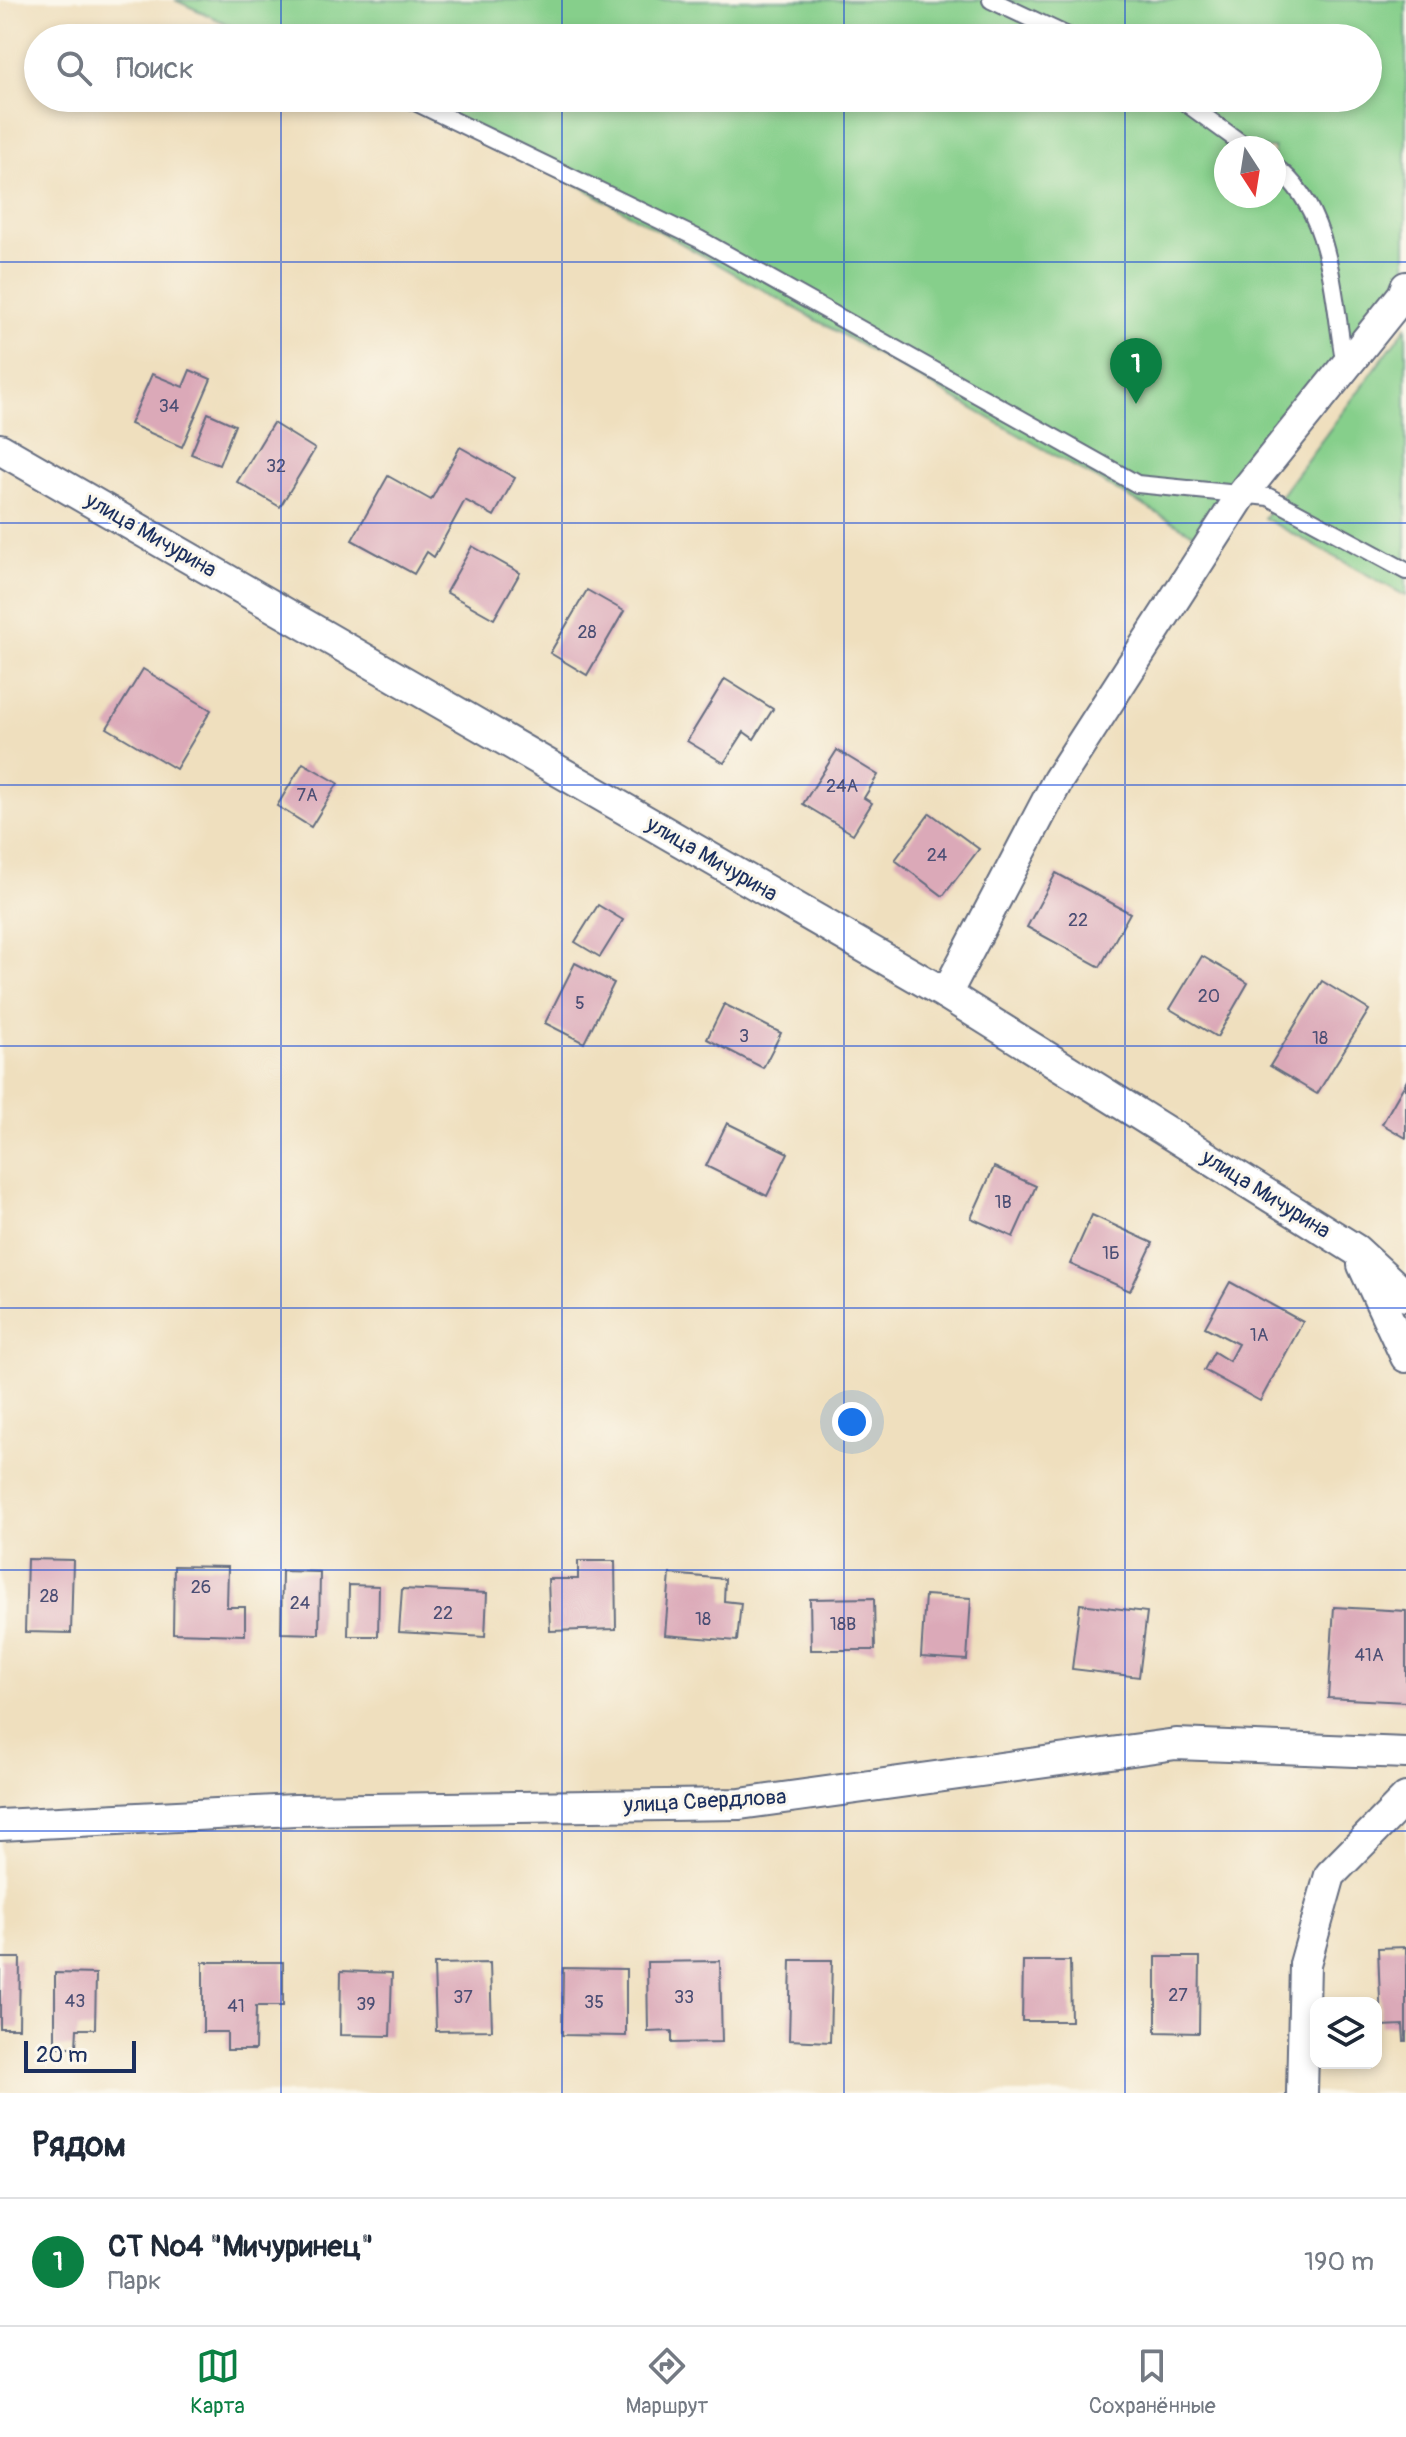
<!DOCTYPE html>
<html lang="ru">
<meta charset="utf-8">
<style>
body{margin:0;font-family:Pangolin,sans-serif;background:#f2f2f3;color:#1f2937}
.controls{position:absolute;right:24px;bottom:24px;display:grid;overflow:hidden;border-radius:16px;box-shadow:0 4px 12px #0003}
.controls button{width:72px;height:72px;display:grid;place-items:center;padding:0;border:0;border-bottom:2px solid #e0e1e3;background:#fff;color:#1f2937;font:40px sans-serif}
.compass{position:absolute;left:1214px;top:136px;width:72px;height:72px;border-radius:50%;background:#fff;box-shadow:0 4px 12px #0003;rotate:168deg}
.scale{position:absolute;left:24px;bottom:20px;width:112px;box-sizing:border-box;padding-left:8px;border:4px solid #1b2f5e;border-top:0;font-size:22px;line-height:28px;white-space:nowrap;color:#1b2f5e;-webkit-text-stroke:6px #fbf7ec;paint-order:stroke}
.you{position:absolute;left:852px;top:1422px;width:28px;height:28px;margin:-20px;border:6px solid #fff;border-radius:50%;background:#1a73e8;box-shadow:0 0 0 12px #1a73e833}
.badge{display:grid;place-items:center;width:52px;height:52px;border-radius:50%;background:#0b8043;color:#fff;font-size:26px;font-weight:700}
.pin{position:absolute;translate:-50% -66px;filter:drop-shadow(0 2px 4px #0008)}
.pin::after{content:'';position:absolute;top:42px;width:28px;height:24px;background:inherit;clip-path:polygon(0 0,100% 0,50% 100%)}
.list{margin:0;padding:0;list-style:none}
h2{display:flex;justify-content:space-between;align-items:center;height:104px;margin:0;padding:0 32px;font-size:34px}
h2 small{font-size:26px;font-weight:400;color:#747a83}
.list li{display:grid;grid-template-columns:52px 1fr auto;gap:24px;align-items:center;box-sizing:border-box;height:128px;padding:0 32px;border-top:2px solid #e0e1e3}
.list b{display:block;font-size:30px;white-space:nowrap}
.list p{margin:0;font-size:26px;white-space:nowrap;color:#747a83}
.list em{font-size:26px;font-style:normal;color:#747a83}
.icon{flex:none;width:44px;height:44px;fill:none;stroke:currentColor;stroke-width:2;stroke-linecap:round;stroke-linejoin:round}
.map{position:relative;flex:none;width:1406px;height:2093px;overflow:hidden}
.search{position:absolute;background:#fff;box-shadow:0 4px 12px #0003;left:24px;right:24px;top:24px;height:88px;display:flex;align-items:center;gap:20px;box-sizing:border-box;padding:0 28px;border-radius:44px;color:#747a83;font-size:30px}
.sheet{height:232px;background:#fff}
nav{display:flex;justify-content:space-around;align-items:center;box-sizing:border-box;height:112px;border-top:2px solid #e0e1e3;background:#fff;font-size:22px;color:#747a83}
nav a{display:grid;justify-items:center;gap:4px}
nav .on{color:#0b8043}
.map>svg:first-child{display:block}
</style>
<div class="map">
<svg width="1406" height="2093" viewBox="0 0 1406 2093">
<rect width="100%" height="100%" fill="#fbf7ec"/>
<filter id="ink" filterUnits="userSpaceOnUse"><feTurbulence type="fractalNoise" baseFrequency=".0125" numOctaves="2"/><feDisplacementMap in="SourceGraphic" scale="16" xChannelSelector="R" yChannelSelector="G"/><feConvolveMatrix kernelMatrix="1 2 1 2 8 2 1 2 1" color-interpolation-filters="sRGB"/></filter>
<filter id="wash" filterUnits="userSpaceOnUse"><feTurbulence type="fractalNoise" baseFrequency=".006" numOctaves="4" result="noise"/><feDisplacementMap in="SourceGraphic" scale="32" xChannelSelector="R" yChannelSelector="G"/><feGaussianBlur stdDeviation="1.8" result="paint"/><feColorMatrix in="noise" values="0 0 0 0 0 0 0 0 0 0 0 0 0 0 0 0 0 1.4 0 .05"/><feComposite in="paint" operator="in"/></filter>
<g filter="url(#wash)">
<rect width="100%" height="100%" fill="#efdfbe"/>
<g fill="#86cf8b" stroke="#507f74" stroke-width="2" fill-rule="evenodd">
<path d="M175,0h1231v268l-200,273 -626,-355 -192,-88h980v-60h-1110zM1226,148h48v48h-48z"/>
<path d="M1406,327v269l-142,-78z"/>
</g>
<g id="blocks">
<g fill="#dba9b8">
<path d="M190,370l21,9 -29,68 -52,-23 22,-50 31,13z"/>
<path d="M208,413l27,12 -16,40 -28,-11z"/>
<path d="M273,423l42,26 -35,58 -43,-25z"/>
<path d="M460,447l55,31 -21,38 -29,-16 -31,57 -7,-5 -13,22 -62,-34 36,-64 43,24z"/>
<path d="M472,546l48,27 -26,46 -48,-27z"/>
<path d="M587,590l37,21 -37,64 -37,-22z"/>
<path d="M143,669l68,41 -35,59 -69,-41z"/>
<path d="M725,679l48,30 -19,30 -10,-7 -20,31 -37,-22z"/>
<path d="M837,750l41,25 -14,23 8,5 -19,31 -50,-30z"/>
<path d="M303,763l35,20 -27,44 -34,-21z"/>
<path d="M930,813l49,36 -36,47 -48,-36z"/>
<path d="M1056,873l74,40 -30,54 -73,-40z"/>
<path d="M598,905l25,15 -23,37 -25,-15z"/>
<path d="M1202,956l46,27 -31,54 -47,-28z"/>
<path d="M575,963l39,20 -30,60 -39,-20z"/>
<path d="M1322,981l47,29 -52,84 -47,-28z"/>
<path d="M724,1004l57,29 -18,35 -56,-29z"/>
<path d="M1406,1082v56l-24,-14z"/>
<path d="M727,1123l61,30 -21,43 -61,-30z"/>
<path d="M994,1167l42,19 -23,51 -42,-19z"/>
<path d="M1092,1215l61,28 -23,48 -60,-27z"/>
<path d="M1230,1282l73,40 -43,79 -56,-31 10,-18 15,9 9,-17 -33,-17z"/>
<path d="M27,1559l46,1 -2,73 -46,-1z"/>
<path d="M578,1561h37l1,68 -66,2 -2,-52h30z"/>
<path d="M174,1566l54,1 -1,40h18v28l-72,-2z"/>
<path d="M282,1571l38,1 -1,62 -38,-1z"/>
<path d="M670,1574l55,5 -1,22 17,2 -4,38 -72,-6z"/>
<path d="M349,1585l30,1 -1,50h-30z"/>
<path d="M402,1589l85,4 -2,44 -86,-5z"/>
<path d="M925,1595l46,3 -4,62 -46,-3z"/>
<path d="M874,1598l1,52h-64l-1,-51z"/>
<path d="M1080,1604l67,8 -8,65 -67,-8z"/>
<path d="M1334,1607l72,4v91l-78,-4z"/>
<path d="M1406,1947v94h-2l-1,-16 -22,1 -3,-78z"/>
<path d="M1156,1957h44l-1,76 -43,-1z"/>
<path d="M0,1958h20l-1,70h-19z"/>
<path d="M791,1960h41l-2,82 -41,-2z"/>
<path d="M720,1961l2,81 -50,1v-12l-24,1 -1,-70z"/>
<path d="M1023,1961h47l1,60h-49z"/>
<path d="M203,1962h80v44h-27l-1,44h-28v-18h-24z"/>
<path d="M490,1963l2,67 -56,1 -2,-67z"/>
<path d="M563,1968l63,1v67l-64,-1z"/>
<path d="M341,1971l51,2 -2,63 -50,-1z"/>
<path d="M55,1973l41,1 -1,55h-18l-1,18h-21z"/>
</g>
</g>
</g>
<g filter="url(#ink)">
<use href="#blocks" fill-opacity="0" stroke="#656d80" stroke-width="2"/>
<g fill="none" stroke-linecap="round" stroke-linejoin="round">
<defs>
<g id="lane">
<path d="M991,0l81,38"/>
<path d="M407,98l292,141 438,245 132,13 137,74"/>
<path d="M1179,98l69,50"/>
<path d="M1274,166c59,42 59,134 71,200"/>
</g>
<g id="street">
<path d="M0,449l946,545 410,256 50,46"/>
<path d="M946,994l112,-214 183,-284 162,-201 3,-8"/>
<path d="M1363,1265l43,92"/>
<path d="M0,1825l295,-15 445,-6 436,-60 230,9"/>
<path d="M1302,2093l3,-129 25,-89 76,-77"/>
</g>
</defs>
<use href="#lane" stroke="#656d80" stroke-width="20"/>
<use href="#street" stroke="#656d80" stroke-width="34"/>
<use href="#lane" stroke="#fff" stroke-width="16"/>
<use href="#street" stroke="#fff" stroke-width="30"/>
</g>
</g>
<path fill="none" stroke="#1d4ed8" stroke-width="2" stroke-opacity="0.55" d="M281,0v38M562,0v38M844,0v38M1125,0v38M281,98v1995M562,98v1995M844,98v1995M1125,98v1995M0,262h1406M0,523h1406M0,785h1406M0,1046h1406M0,1308h1406M0,1570h1406M0,1831h1406"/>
<g text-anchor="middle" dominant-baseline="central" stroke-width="6" stroke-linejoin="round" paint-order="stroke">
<g font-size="18" fill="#4b4e74">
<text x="169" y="406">34</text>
<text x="276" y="466">32</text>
<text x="587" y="632">28</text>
<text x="842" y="786">24А</text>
<text x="307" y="795">7А</text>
<text x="937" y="855">24</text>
<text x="1078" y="920">22</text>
<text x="1209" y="996">20</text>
<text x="580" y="1003">5</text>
<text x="744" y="1036">3</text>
<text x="1320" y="1038">18</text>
<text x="1003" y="1202">1В</text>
<text x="1111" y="1253">1Б</text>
<text x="1259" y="1335">1А</text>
<text x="201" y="1587">26</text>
<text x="49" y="1596">28</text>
<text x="300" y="1603">24</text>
<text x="443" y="1613">22</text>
<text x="703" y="1619">18</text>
<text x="843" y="1624">18В</text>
<text x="1369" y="1655">41А</text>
<text x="1178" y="1995">27</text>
<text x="463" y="1997">37</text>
<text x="684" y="1997">33</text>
<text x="75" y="2001">43</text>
<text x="594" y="2002">35</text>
<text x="366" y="2004">39</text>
<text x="236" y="2006">41</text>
</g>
<g font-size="22" fill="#1b2f5e" stroke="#fbf7ec">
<text transform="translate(151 535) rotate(30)">улица Мичурина</text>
<text transform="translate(712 859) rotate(30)">улица Мичурина</text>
<text transform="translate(1266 1194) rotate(32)">улица Мичурина</text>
<text transform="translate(705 1801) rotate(-3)">улица Свердлова</text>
</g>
</g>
</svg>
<div class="controls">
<button><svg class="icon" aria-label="layers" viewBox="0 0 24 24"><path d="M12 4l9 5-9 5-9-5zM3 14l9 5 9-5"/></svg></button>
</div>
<svg class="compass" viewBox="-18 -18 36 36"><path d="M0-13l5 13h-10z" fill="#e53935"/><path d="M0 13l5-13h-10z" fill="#747a83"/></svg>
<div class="scale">20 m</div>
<div class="you"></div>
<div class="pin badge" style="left:1136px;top:404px">1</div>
<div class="search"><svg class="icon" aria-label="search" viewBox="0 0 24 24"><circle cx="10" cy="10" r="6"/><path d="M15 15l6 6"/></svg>Поиск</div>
</div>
<section class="sheet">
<h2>Рядом<small></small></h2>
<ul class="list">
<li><span class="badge">1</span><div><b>СТ №4 &quot;Мичуринец&quot;</b><p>Парк</p></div><em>190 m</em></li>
</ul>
</section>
<nav>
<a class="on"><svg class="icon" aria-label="map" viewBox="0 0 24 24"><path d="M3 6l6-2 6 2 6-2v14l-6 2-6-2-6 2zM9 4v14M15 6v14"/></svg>Карта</a>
<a><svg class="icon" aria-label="directions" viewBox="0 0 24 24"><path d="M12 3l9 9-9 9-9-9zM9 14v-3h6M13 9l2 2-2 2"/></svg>Маршрут</a>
<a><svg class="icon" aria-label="saved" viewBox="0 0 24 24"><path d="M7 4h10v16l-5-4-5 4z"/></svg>Сохранённые</a>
</nav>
